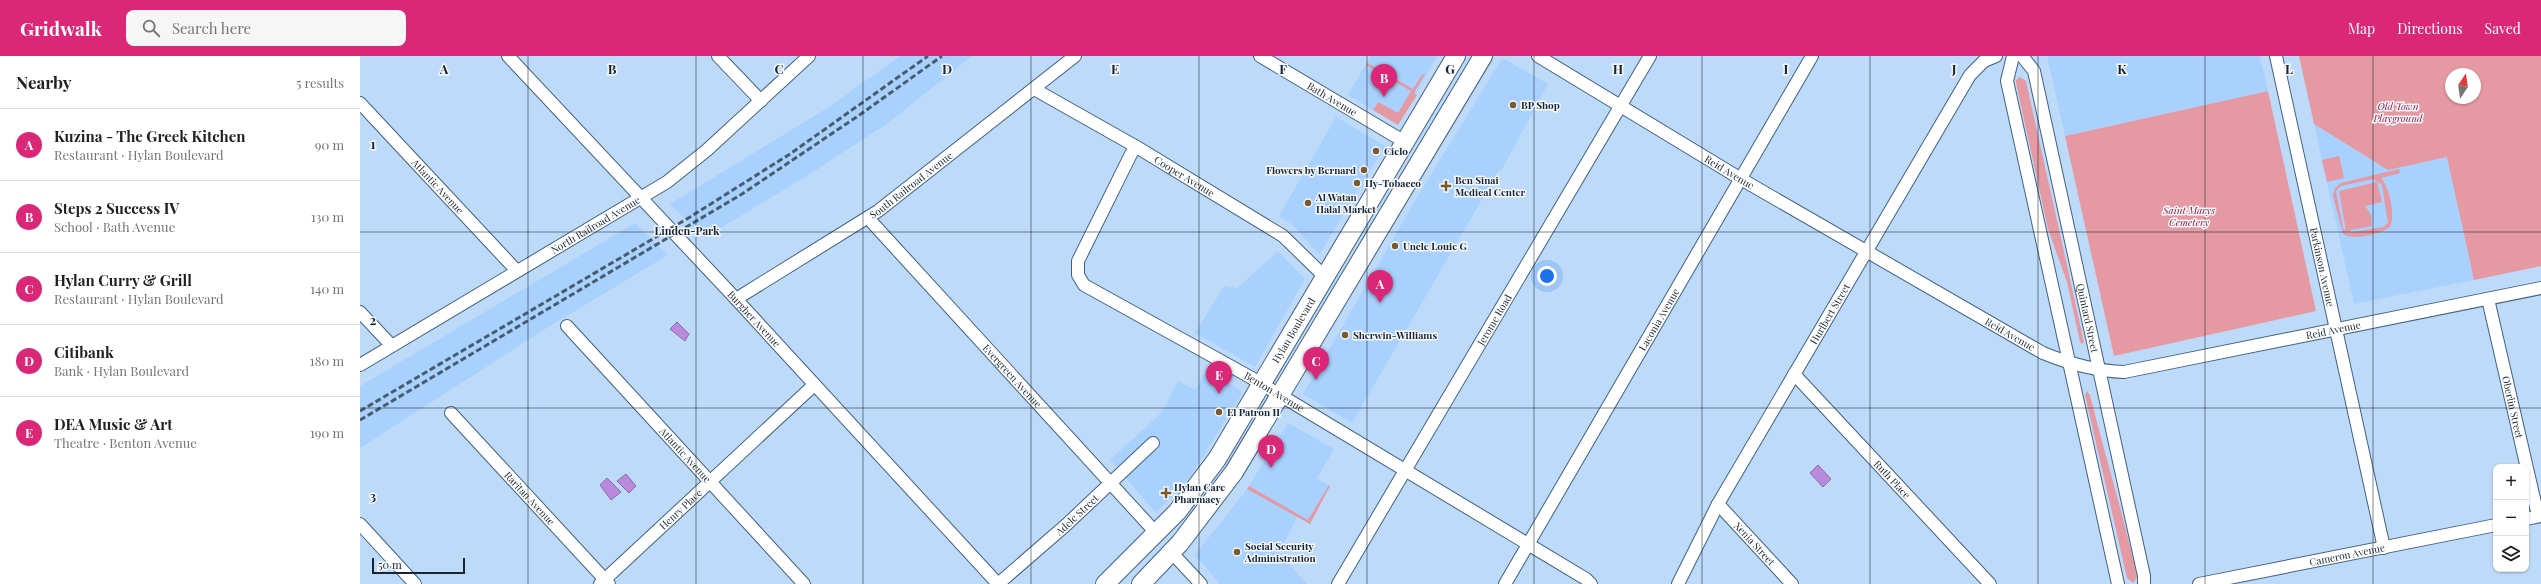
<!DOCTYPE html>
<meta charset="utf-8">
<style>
body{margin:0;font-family:"Playfair Display",serif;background:#f6f6f6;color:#202124}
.controls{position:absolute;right:12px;bottom:12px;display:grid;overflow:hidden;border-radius:8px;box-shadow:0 1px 3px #0004}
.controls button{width:36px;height:36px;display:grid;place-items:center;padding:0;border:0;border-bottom:1px solid #e0e0e0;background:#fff;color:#202124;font:20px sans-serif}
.compass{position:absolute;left:2085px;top:12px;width:36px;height:36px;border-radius:50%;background:#fff;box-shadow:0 1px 3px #0004;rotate:13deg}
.scale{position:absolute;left:12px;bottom:10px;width:93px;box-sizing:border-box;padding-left:4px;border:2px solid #172432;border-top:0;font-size:11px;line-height:14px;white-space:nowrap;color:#172432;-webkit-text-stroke:3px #f4f8fc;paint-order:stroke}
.you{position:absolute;left:1187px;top:220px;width:14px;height:14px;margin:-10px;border:3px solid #fff;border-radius:50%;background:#1a73e8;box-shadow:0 0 0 6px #1a73e833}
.badge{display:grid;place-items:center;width:26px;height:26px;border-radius:50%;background:#db2777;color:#fff;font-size:13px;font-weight:700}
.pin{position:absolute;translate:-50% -33px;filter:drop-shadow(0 1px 2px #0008)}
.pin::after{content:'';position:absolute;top:21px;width:14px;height:12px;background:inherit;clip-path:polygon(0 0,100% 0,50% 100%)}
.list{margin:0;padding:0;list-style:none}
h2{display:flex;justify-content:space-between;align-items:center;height:52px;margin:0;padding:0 16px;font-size:17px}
h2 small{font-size:13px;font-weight:400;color:#757577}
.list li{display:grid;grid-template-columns:26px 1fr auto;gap:12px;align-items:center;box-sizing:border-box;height:72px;padding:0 16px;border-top:1px solid #e0e0e0}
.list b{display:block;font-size:15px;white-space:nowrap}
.list p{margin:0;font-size:13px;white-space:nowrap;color:#757577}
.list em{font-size:13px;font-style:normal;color:#757577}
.icon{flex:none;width:22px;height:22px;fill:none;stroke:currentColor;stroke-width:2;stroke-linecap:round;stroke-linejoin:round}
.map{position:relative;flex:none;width:2181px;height:528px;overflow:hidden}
header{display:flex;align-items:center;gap:24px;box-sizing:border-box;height:56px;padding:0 20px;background:#db2777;color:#fff}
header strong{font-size:19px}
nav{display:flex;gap:22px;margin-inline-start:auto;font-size:14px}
.search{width:280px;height:36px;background:#f6f6f6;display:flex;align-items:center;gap:10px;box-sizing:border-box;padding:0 14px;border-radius:8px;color:#757577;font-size:15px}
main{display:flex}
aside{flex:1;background:#fff}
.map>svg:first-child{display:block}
</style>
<header>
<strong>Gridwalk</strong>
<div class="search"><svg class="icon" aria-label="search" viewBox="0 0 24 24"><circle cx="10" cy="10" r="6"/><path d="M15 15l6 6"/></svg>Search here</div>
<nav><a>Map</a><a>Directions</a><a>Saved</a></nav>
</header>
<main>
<aside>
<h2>Nearby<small>5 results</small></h2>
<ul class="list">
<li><span class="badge">A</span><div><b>Kuzina - The Greek Kitchen</b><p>Restaurant · Hylan Boulevard</p></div><em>90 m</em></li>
<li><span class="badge">B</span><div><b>Steps 2 Success IV</b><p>School · Bath Avenue</p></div><em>130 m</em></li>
<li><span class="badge">C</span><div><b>Hylan Curry &amp; Grill</b><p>Restaurant · Hylan Boulevard</p></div><em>140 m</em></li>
<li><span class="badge">D</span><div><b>Citibank</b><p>Bank · Hylan Boulevard</p></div><em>180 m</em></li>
<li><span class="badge">E</span><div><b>DEA Music &amp; Art</b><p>Theatre · Benton Avenue</p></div><em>190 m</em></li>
</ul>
</aside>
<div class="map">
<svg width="2181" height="528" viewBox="0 0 2181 528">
<rect width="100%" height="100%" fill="#bedaf9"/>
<g fill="#a9d1fe">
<path d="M540,0h72l-84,67 -75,49 -109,66 -34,-34 159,-97z"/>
<path d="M1011,0h66l-39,69 -50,-30z"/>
<path d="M1687,0h213l8,35 -203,45z"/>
<path d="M1144,3l44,25 -47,87 -2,-1 -147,253 -49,-29 112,-193 86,-141z"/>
<path d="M976,61l49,29 -66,109 -25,-29 -15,-10z"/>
<path d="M1954,68l74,46 59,-13 27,123 -120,24z"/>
<path d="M275,167l33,32 -118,71 -190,122v-62z"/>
<path d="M918,195l27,28 -50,88 -60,-34 29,-47 13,2z"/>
<path d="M847,313l33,21 2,4 -52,83 -34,36 -46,-53 52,-48 16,-31 17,9z"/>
<path d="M928,367l46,26 -17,29 13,8 -20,38 -13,-7 -18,36 28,31h-87l-25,-29 52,-66z"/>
</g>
<g fill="#e599a2" fill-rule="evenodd">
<path d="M1939,0h242v210l-67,14 -27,-123 -59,13 -74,-46zM2091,18h24v24h-24z"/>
<path d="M1007,7l46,26 9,-14 3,-1 -11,19 3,2 -19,30 -25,-15 5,-8 20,11 13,-22 -45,-26z"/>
<path d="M1660,21l6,4 58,261 -2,2 -2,-2 -13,-60 -19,-53 -32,-146v-3z"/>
<path d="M1908,35l48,220 -202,45 -49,-220z"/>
<path d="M1979,100l5,22 -17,4 -5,-22z"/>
<path d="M2039,113l1,4 -19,5c8,8 15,39 9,49 -9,7 -37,14 -47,7l-10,-38 2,-8 6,-5zM2013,123l9,6 6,38 -5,4 -35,6 -5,-5 -7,-37 5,-5z"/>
<path d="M2017,126l5,20 -17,4 6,8 1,12 -21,4 -1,3 -4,-2 -7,-40z"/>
<path d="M1727,335l3,4c15,61 34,121 47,182l-4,6 -6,-5 -42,-183z"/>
<path d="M969,429l1,1 -20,38 -63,-35 2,-3 59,34z"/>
</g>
<g fill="#bb89dc" stroke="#8a6ba9">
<path d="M317,266l12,12 -4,7 -15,-12z"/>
<path d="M1458,409l13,14 -8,8 -13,-14z"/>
<path d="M266,418l10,12 -7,7 -12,-12z"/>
<path d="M247,422l14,14 -10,8 -11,-15z"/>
</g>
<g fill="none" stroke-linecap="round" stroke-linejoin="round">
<defs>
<g id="minor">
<path id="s1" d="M148,0l228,243 262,285"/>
<path d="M358,0l43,45"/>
<path id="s2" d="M900,0l145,86"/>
<path id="s3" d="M1178,0l203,123 302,174c27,11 52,18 81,19l417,-84"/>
<path d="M1653,0l-6,25 111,503"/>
<path id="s4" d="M1662,0l12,15 110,505v8"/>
<path id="s5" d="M1916,0l108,492"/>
<path id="s6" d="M674,33l101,57 148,90 42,41"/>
<path id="s7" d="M0,47l156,167"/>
<path id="s8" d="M775,90l-57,115v14l6,10 166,92 336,202 5,5"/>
<path id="s9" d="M508,162l289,316"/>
<path id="s10" d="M376,243l142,-88 197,-155"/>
<path id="s11" d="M2128,243l50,217"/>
<path d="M0,256l31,33"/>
<path id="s12" d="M207,270l237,258"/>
<path id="s13" d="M0,309l307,-183 40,-32 102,-94"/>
<path id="s14" d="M1434,318l196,210"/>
<path id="s15" d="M91,357l158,171"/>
<path id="s16" d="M1358,448l74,80"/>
<path d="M2166,463l15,-3"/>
<path d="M0,468l55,60"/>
<path d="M812,497l29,31"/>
<path id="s17" d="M240,528l214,-199"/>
<path id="s18" d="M638,528l68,-59 87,-82"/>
<path id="s19" d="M978,528l312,-528"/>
<path id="s20" d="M1145,528l307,-528"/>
<path id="s21" d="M1318,528l40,-80 252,-429 14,-14 12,-5"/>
<path id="s22" d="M1839,528l297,-59"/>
</g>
<g id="primary">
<path id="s23" d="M745,528l72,-72 40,-53 239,-403"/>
<path d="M781,528l39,-41 54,-71 249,-416"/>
</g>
</defs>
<use href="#minor" stroke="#416081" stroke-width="14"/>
<use href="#primary" stroke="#416081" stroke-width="20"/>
<use href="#minor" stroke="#fff" stroke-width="12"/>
<use href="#primary" stroke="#fff" stroke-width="18"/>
<g stroke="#495b6e" stroke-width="3" stroke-dasharray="6 3" stroke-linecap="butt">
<path d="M0,355l330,-194 100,-63 138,-98"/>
<path d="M0,364l382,-226 119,-80 81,-58"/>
</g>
</g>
<path fill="none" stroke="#172432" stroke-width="1" stroke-opacity="0.55" d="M168,0v528M336,0v528M503,0v528M671,0v528M839,0v528M1007,0v528M1174,0v528M1342,0v528M1510,0v528M1678,0v528M1845,0v528M2013,0v528M0,176h2181M0,352h2181"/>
<g fill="#7a592f" stroke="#f4f8fc" stroke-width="1.5">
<circle cx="1153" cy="49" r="4"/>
<circle cx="1016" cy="95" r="4"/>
<circle cx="1004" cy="114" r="4"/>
<circle cx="997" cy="127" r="4"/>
<path d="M1084 124h4v4h4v4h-4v4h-4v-4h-4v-4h4z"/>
<circle cx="948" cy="147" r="4"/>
<circle cx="1035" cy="190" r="4"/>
<circle cx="985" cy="279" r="4"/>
<circle cx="859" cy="356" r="4"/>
<path d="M804 431h4v4h4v4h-4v4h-4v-4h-4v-4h4z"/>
<circle cx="877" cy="496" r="4"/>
</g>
<g text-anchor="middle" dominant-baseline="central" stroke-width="3" stroke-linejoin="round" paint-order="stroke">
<g font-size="10" fill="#172432" stroke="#f4f8fc">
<text stroke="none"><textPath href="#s2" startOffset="84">Bath Avenue</textPath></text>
<text stroke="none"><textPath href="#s3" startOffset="224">Reid Avenue</textPath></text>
<text stroke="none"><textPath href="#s6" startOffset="174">Cooper Avenue</textPath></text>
<text stroke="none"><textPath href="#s10" startOffset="209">South Railroad Avenue</textPath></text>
<text stroke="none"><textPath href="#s7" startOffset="114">Atlantic Avenue</textPath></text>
<text stroke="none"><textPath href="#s13" startOffset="274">North Railroad Avenue</textPath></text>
<text stroke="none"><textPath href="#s5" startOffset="216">Parkinson Avenue</textPath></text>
<text stroke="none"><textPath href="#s21" startOffset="310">Hurlbert Street</textPath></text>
<text stroke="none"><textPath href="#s4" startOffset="272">Quintard Street</textPath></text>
<text stroke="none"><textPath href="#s1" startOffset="360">Burgher Avenue</textPath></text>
<text stroke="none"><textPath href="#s19" startOffset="307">Jerome Road</textPath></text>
<text stroke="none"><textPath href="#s20" startOffset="306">Laconia Avenue</textPath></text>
<text stroke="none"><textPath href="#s3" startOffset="883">Reid Avenue</textPath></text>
<text stroke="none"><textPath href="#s23" startOffset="318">Hylan Boulevard</textPath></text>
<text stroke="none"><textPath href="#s3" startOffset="548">Reid Avenue</textPath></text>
<text stroke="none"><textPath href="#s9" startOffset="214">Evergreen Avenue</textPath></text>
<text stroke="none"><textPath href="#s8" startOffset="372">Benton Avenue</textPath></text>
<text stroke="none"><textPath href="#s11" startOffset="111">Oberlin Street</textPath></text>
<text stroke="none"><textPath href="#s12" startOffset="175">Atlantic Avenue</textPath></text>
<text stroke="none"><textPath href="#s14" startOffset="144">Ruth Place</textPath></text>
<text stroke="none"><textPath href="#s15" startOffset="116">Raritan Avenue</textPath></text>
<text stroke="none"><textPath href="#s17" startOffset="110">Henry Place</textPath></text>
<text stroke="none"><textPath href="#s18" startOffset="105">Adele Street</textPath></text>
<text stroke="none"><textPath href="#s16" startOffset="54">Xenia Street</textPath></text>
<text stroke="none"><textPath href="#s22" startOffset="151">Cameron Avenue</textPath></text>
</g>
<g font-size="10" font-weight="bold" fill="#172432" stroke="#f4f8fc" text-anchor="start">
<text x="1161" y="49">BP Shop</text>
<text x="1024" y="95">Cielo</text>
<text x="996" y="114" text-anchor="end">Flowers by Bernard</text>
<text x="1095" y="124">Ben Sinai<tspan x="1095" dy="12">Medical Center</tspan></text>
<text x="1005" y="127">Hy-Tobacco</text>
<text x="956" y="141">Al Watan<tspan x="956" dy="12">Halal Market</tspan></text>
<text x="1043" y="190">Uncle Louie G</text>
<text x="993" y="279">Sherwin-Williams</text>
<text x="867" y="356">El Patron II</text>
<text x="814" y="431">Hylan Care<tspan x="814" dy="12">Pharmacy</tspan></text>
<text x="885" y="490">Social Security<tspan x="885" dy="12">Administration</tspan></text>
</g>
<g font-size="10" font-style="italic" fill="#981b3e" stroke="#f4f8fc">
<text x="2038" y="50">Old Town<tspan x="2038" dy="12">Playground</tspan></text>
<text x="1829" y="154">Saint Marys<tspan x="1829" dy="12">Cemetery</tspan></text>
</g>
<g font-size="11" font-weight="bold" fill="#172432" stroke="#f4f8fc">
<text x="327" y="174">Linden-Park</text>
</g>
</g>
<g font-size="13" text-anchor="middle" font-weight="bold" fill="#172432" stroke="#f4f8fc" stroke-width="3" stroke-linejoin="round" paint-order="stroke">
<text x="84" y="18">A</text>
<text x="252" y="18">B</text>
<text x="419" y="18">C</text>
<text x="587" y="18">D</text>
<text x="755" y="18">E</text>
<text x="923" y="18">F</text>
<text x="1090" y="18">G</text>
<text x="1258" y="18">H</text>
<text x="1426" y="18">I</text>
<text x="1594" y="18">J</text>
<text x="1762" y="18">K</text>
<text x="1929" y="18">L</text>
<text x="13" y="93">1</text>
<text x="13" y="269">2</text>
<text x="13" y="445">3</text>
</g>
</svg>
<div class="controls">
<button>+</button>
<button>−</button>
<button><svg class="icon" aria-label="layers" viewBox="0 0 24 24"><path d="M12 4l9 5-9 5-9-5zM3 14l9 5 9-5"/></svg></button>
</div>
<svg class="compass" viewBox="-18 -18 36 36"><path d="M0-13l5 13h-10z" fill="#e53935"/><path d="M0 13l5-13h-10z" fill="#757577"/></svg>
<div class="scale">50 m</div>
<div class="you"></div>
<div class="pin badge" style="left:1020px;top:247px">A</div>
<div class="pin badge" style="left:1024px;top:41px">B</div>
<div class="pin badge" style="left:956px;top:324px">C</div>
<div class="pin badge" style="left:911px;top:412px">D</div>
<div class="pin badge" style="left:859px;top:338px">E</div>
</div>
</main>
